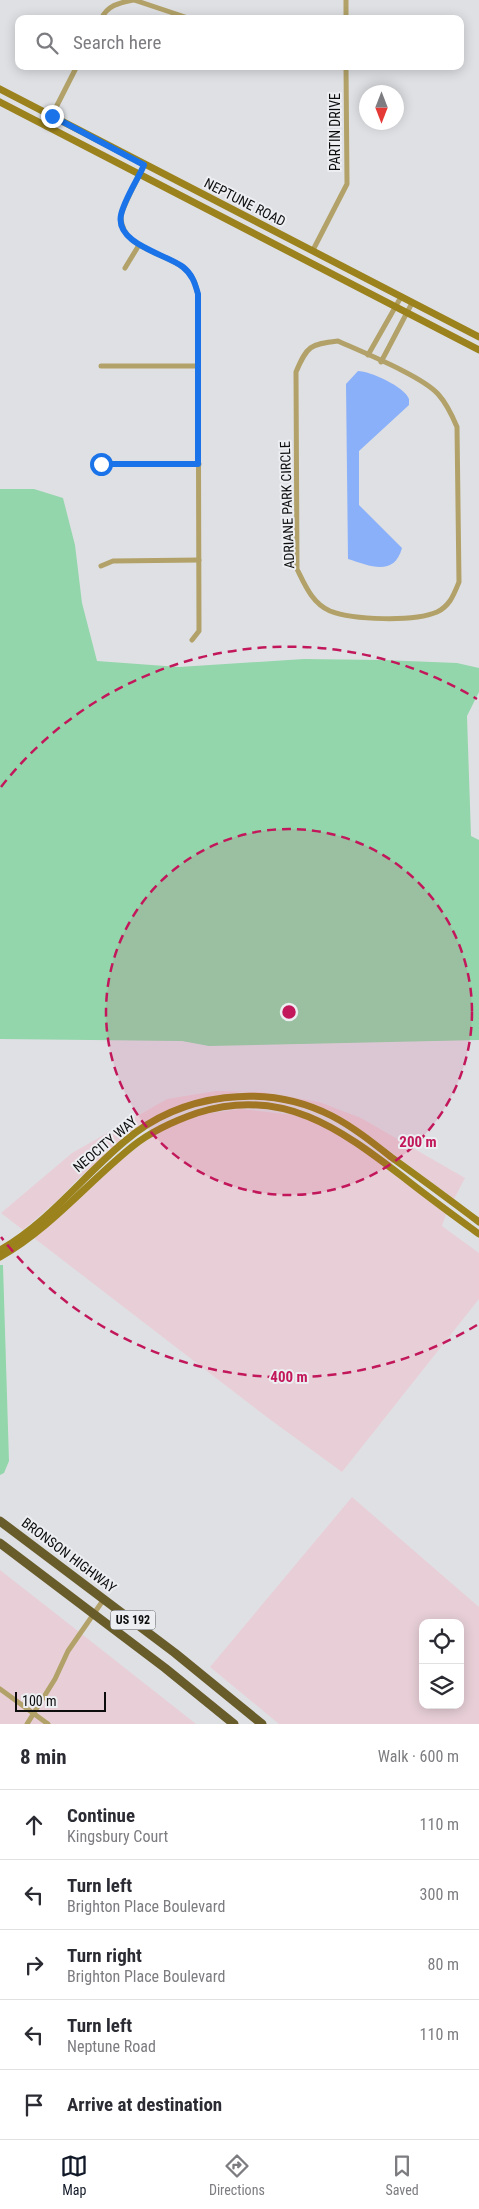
<!DOCTYPE html>
<meta charset="utf-8">
<style>
body{margin:0;font-family:"Roboto Condensed",sans-serif;background:#f2f2f3;color:#2b2b33}
.controls{position:absolute;right:15px;bottom:15px;display:grid;overflow:hidden;border-radius:10px;box-shadow:0 2px 12px #0003}
.controls button{width:45px;height:45px;display:grid;place-items:center;padding:0;border:0;border-bottom:1px solid #e1e1e2;background:#fff;color:#2b2b33;font:25px sans-serif}
.compass{position:absolute;left:359px;top:85px;width:45px;height:45px;border-radius:50%;background:#fff;box-shadow:0 2px 12px #0003;rotate:180deg}
.scale{position:absolute;left:15px;bottom:12px;width:91px;box-sizing:border-box;padding-left:5px;border:2px solid #0d0d0e;border-top:0;font-size:14px;line-height:18px;white-space:nowrap;color:#0d0d0e;-webkit-text-stroke:4px #eceef1;paint-order:stroke}
.stop{position:absolute;width:15px;height:15px;margin:-11px;border:4px solid #1a73e8;border-radius:50%;background:#fff}
.stop.end{background:#1a73e8;border-color:#fff;box-shadow:0 1px 5px #0008}
.list{margin:0;padding:0;list-style:none}
h2{display:flex;justify-content:space-between;align-items:center;height:65px;margin:0;padding:0 20px;font-size:21px}
h2 small{font-size:16px;font-weight:400;color:#7c7c81}
.list li{display:grid;grid-template-columns:32px 1fr auto;gap:15px;align-items:center;box-sizing:border-box;height:70px;padding:0 20px;border-top:1px solid #e1e1e2}
.list b{display:block;font-size:19px;white-space:nowrap}
.list p{margin:0;font-size:16px;white-space:nowrap;color:#7c7c81}
.list em{font-size:16px;font-style:normal;color:#7c7c81}
.icon{flex:none;width:28px;height:28px;fill:none;stroke:currentColor;stroke-width:2;stroke-linecap:round;stroke-linejoin:round}
.map{position:relative;flex:none;width:479px;height:1724px;overflow:hidden}
.search{position:absolute;background:#fff;box-shadow:0 2px 12px #0003;left:15px;right:15px;top:15px;height:55px;display:flex;align-items:center;gap:12px;box-sizing:border-box;padding:0 18px;border-radius:10px;color:#7c7c81;font-size:19px}
.sheet{height:415px;background:#fff}
nav{display:flex;justify-content:space-around;align-items:center;box-sizing:border-box;height:70px;border-top:1px solid #e1e1e2;background:#fff;font-size:14px;color:#7c7c81}
nav a{display:grid;justify-items:center;gap:2px}
nav .on{color:#111827}
.map>svg:first-child{display:block}
</style>
<div class="map">
<svg width="479" height="1724" viewBox="0 0 479 1724">
<rect width="100%" height="100%" fill="#dfe0e4"/>
<g fill="#e8cfd7" fill-rule="evenodd">
<path d="M216,1091l45,1 58,10 42,16 104,60 -11,21 -90,-67 -32,-20 -18,-8 -34,-9 -40,-3 -46,8 -32,13 -25,15 -58,50 -20,21 -36,31 -22,-17 71,-60 95,-54z"/>
<path d="M241,1109l53,6 22,7 37,21 93,71 -4,12 37,27v46l-137,173 -74,-54 -234,-180 92,-82 28,-21 23,-12 28,-9z"/>
<path d="M352,1497l127,110v117h-200l-69,-57zM423,1623h37v82h-37z"/>
<path d="M0,1570l83,65 113,89h-196z"/>
</g>
<g fill="#94d6ab">
<path d="M0,489h34l29,9 12,47 7,58 15,58 82,6 125,-8 79,1 74,3 22,5v24l-12,24 4,120 8,4v200l-270,6 -27,-5 -182,-2z"/>
<path d="M0,1265h3l6,196 -5,12 -4,2z"/>
</g>
<path fill="#89b0f8" d="M358,371c12,0 47,16 51,28v6l-50,46v54l43,43c-8,29 -32,18 -54,11l-2,-175z"/>
<g fill="none" stroke-linecap="round" stroke-linejoin="round">
<g stroke="#b2a269" stroke-width="5">
<path d="M134,0l57,19"/>
<path d="M346,0v19"/>
<path d="M101,19c7,-14 18,-16 32,-19"/>
<path d="M46,127l31,-61"/>
<path d="M144,165c-4,10 -23,44 -23,52 1,38 58,34 72,62 3,4 3,10 5,15l1,337 -7,9"/>
<path d="M313,250l34,-66 -1,-118"/>
<path d="M125,268l14,-23"/>
<path d="M338,341c24,11 84,35 100,53 9,10 14,21 19,33l2,155c-5,12 -9,24 -22,30 -23,10 -84,8 -107,-1 -18,-8 -25,-26 -33,-42l-1,-197c11,-26 14,-28 42,-31z"/>
<path d="M368,355l33,-58"/>
<path d="M381,362l31,-59"/>
<path d="M101,366h96"/>
<path d="M101,464h98"/>
<path d="M101,566l12,-5 86,-1"/>
<path d="M0,1689l48,35"/>
<path d="M27,1724l28,-45 13,-28 36,-52"/>
</g>
<g stroke="#9b821c" stroke-width="7">
<path d="M0,89l479,248"/>
<path d="M0,102l479,248"/>
<path d="M0,1250c48,-27 83,-74 125,-109 56,-48 141,-59 207,-25 21,11 40,26 59,41 29,21 59,43 88,65"/>
<path d="M0,1257c51,-29 88,-75 133,-111 20,-16 41,-25 64,-33 85,-27 142,15 206,64 25,20 50,38 76,57"/>
</g>
<g stroke="#695c2b" stroke-width="9">
<path d="M0,1521l175,132 87,71"/>
<path d="M0,1543l165,125 69,56"/>
</g>
</g>
<g fill="none" stroke-linecap="round" stroke-linejoin="round">
<path stroke="#1a73e8" stroke-width="6" d="M52,116l92,49c-6,14 -20,35 -23,50 -6,29 45,39 62,52 9,7 12,16 15,27v170h-97"/>
</g>
<circle cx="289" cy="1012" r="183" fill="#c2185b" fill-opacity=".12"/>
<g fill="none" stroke="#c2185b" stroke-width="2.5" stroke-dasharray="9 6">
<circle cx="289" cy="1012" r="183"/>
<path d="M477 1325A365 365 0 0 1 1 1237M1 787A365 365 0 0 1 477 699"/>
</g>
<g text-anchor="middle" dominant-baseline="central" stroke-width="4" stroke-linejoin="round" paint-order="stroke">
<rect fill="#eceef1" stroke="#505052" stroke-width="1" x="110.5" y="1610.5" width="45" height="19" rx="4"/>
<g font-size="12" font-weight="bold" fill="#0d0d0e">
<text x="133" y="1620">US 192</text>
</g>
<g font-size="14" fill="#0d0d0e" stroke="#eceef1">
<text transform="translate(335 132) rotate(-90)">PARTIN DRIVE</text>
<text transform="translate(245 202) rotate(27)">NEPTUNE ROAD</text>
<text transform="translate(287 505) rotate(-92)">ADRIANE PARK CIRCLE</text>
<text transform="translate(105 1144) rotate(-40)">NEOCITY WAY</text>
<text transform="translate(69 1555) rotate(37)">BRONSON HIGHWAY</text>
</g>
</g>
<circle cx="289" cy="1012" r="8" fill="#c2185b" stroke="#eceef1" stroke-width="2.5"/>
<g font-size="15" text-anchor="middle" font-weight="bold" fill="#c2185b" stroke="#eceef1" stroke-width="4" stroke-linejoin="round" paint-order="stroke">
<text x="418" y="1147">200 m</text>
<text x="289" y="1382">400 m</text>
</g>
</svg>
<div class="controls">
<button><svg class="icon" aria-label="locate" viewBox="0 0 24 24"><circle cx="12" cy="12" r="6"/><path d="M12 2v4M12 18v4M2 12h4M18 12h4"/></svg></button>
<button><svg class="icon" aria-label="layers" viewBox="0 0 24 24"><path d="M12 4l9 5-9 5-9-5zM3 14l9 5 9-5"/></svg></button>
</div>
<svg class="compass" viewBox="-18 -18 36 36"><path d="M0-13l5 13h-10z" fill="#e53935"/><path d="M0 13l5-13h-10z" fill="#7c7c81"/></svg>
<div class="scale">100 m</div>
<div class="stop" style="left:101px;top:464px"></div>
<div class="stop end" style="left:52px;top:116px"></div>
<div class="search"><svg class="icon" aria-label="search" viewBox="0 0 24 24"><circle cx="10" cy="10" r="6"/><path d="M15 15l6 6"/></svg>Search here</div>
</div>
<section class="sheet">
<h2>8 min<small>Walk · 600 m</small></h2>
<ul class="list">
<li><svg class="icon" aria-label="ahead" viewBox="0 0 24 24"><path d="M12 20V5M6 11l6-6 6 6"/></svg><div><b>Continue</b><p>Kingsbury Court</p></div><em>110 m</em></li>
<li><svg class="icon" aria-label="left" viewBox="0 0 24 24"><path d="M17 20v-9H6M10 6l-5 5 5 5"/></svg><div><b>Turn left</b><p>Brighton Place Boulevard</p></div><em>300 m</em></li>
<li><svg class="icon" aria-label="right" viewBox="0 0 24 24"><path d="M7 20v-9h11M14 6l5 5-5 5"/></svg><div><b>Turn right</b><p>Brighton Place Boulevard</p></div><em>80 m</em></li>
<li><svg class="icon" aria-label="left" viewBox="0 0 24 24"><path d="M17 20v-9H6M10 6l-5 5 5 5"/></svg><div><b>Turn left</b><p>Neptune Road</p></div><em>110 m</em></li>
<li><svg class="icon" aria-label="arrive" viewBox="0 0 24 24"><path d="M6 21V4h12l-3 4 3 4H6"/></svg><div><b>Arrive at destination</b></div></li>
</ul>
</section>
<nav>
<a class="on"><svg class="icon" aria-label="map" viewBox="0 0 24 24"><path d="M3 6l6-2 6 2 6-2v14l-6 2-6-2-6 2zM9 4v14M15 6v14"/></svg>Map</a>
<a><svg class="icon" aria-label="directions" viewBox="0 0 24 24"><path d="M12 3l9 9-9 9-9-9zM9 14v-3h6M13 9l2 2-2 2"/></svg>Directions</a>
<a><svg class="icon" aria-label="saved" viewBox="0 0 24 24"><path d="M7 4h10v16l-5-4-5 4z"/></svg>Saved</a>
</nav>
